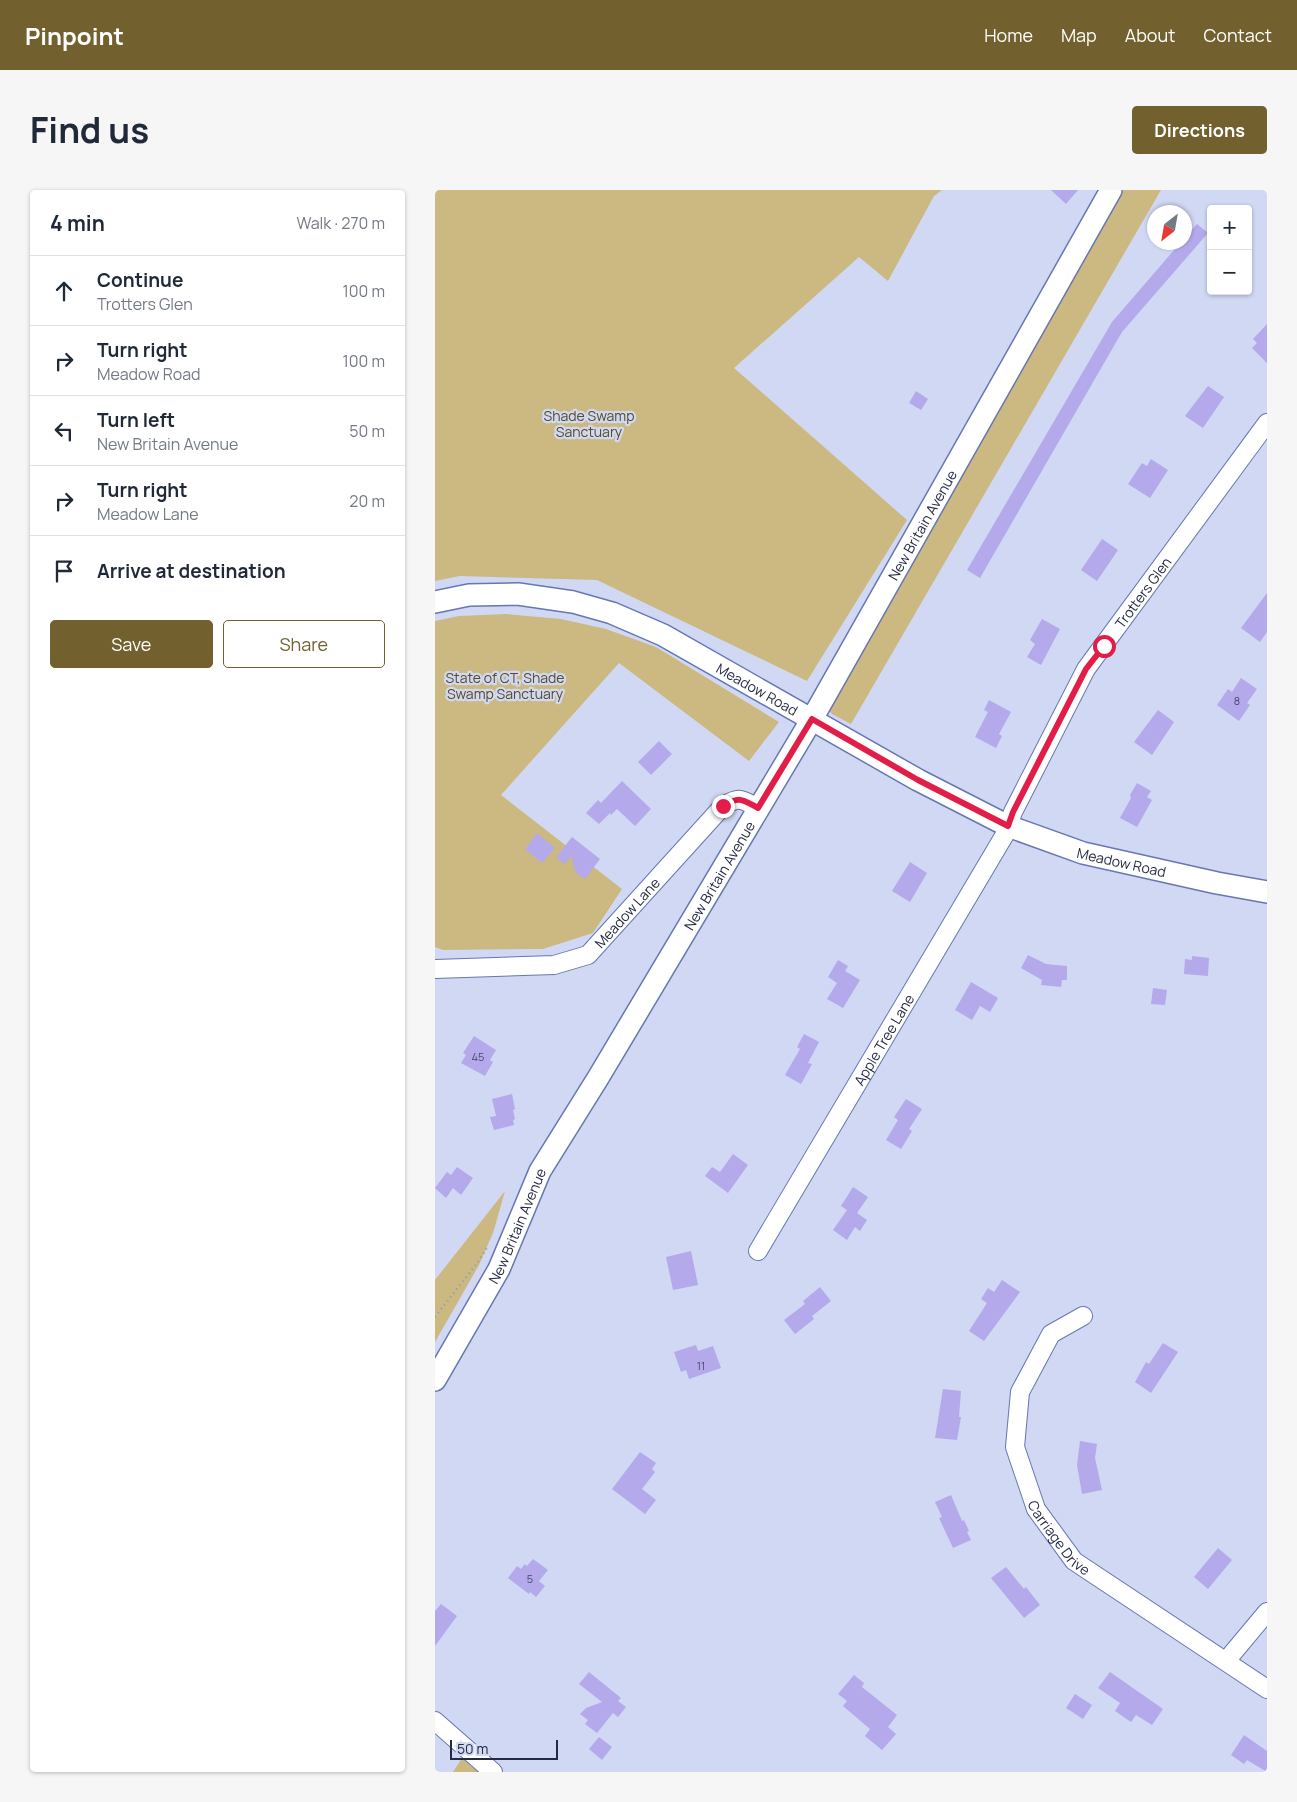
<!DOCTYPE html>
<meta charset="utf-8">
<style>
body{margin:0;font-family:Manrope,sans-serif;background:#f6f6f7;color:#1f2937}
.controls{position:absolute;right:15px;top:15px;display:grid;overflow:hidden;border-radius:5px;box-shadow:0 1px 4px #0004}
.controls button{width:45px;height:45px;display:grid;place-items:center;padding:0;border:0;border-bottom:1px solid #e0e1e3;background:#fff;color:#1f2937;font:25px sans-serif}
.compass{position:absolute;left:712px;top:15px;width:45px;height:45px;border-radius:50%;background:#fff;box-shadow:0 1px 4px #0004;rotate:211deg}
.scale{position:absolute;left:15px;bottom:12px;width:108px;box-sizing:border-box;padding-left:5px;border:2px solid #242a44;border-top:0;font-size:14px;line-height:18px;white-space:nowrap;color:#242a44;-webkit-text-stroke:4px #d0d8f3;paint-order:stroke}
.stop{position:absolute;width:15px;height:15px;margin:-11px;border:4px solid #e11d48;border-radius:50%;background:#fff}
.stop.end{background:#e11d48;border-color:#fff;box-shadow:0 1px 5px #0008}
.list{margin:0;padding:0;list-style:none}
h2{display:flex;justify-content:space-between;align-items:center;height:65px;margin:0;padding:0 20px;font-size:21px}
h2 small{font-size:16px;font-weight:400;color:#747a83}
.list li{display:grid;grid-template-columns:32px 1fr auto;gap:15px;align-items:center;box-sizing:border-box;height:70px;padding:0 20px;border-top:1px solid #e0e1e3}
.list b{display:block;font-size:19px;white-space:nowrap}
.list p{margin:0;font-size:16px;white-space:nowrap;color:#747a83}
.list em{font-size:16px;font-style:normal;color:#747a83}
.actions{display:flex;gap:10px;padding:15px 20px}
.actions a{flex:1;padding:11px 0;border:1px solid #72612f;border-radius:5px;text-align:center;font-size:18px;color:#72612f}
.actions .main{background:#72612f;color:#fff}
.icon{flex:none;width:28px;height:28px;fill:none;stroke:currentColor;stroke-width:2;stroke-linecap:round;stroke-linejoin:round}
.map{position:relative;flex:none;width:832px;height:1582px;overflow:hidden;border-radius:5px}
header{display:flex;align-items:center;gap:30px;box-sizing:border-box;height:70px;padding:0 25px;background:#72612f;color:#fff}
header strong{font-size:24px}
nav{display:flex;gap:28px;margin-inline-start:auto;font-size:18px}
.intro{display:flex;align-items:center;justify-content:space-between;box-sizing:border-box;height:120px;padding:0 30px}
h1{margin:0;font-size:35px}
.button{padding:12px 22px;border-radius:5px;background:#72612f;color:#fff;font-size:18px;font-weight:700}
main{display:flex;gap:30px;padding:0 30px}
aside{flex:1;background:#fff;border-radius:5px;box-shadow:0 1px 4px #0004}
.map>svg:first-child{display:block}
</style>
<header>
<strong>Pinpoint</strong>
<nav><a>Home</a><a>Map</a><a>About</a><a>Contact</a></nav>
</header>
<div class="intro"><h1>Find us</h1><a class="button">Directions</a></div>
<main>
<aside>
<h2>4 min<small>Walk · 270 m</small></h2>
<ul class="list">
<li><svg class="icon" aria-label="ahead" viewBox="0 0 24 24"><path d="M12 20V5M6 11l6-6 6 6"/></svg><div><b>Continue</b><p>Trotters Glen</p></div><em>100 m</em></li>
<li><svg class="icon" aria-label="right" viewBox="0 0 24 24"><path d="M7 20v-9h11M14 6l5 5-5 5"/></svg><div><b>Turn right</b><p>Meadow Road</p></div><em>100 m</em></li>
<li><svg class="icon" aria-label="left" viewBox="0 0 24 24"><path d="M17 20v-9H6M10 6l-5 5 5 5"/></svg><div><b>Turn left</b><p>New Britain Avenue</p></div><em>50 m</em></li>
<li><svg class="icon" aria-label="right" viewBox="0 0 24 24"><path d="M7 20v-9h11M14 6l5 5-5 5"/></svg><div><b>Turn right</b><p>Meadow Lane</p></div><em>20 m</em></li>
<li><svg class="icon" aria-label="arrive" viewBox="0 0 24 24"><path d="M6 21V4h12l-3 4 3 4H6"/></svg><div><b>Arrive at destination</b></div></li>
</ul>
<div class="actions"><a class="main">Save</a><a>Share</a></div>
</aside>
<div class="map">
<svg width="832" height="1582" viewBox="0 0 832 1582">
<rect width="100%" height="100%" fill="#d0d8f3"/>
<g fill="#ccb981">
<path d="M0,0h507l-8,6 -46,85 -29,-24 -125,111 173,152 -100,161 -210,-101 -137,-4 -25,5z"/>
<path d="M688,0h38l-310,534 -19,-10 -3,-4z"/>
<path d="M71,424l55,5 45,10 50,18 123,75 -30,39 -130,-98 -118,132 121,94 -29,44 -50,16 -100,1 -8,-3v-326l24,-5z"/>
<path d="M70,1001l-12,42 -14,32 -44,77v-62z"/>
<path d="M32,1560l26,22h-40z"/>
</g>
<g fill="#b4a9eb">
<path d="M616,0h27l-12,14z"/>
<path d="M762,34l11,9 -86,99 -142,246 -13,-8 145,-248 69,-80h4v-4z"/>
<path d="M832,134v39l-15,-15 5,-5 -4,-4z"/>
<path d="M773,196l16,11 -21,31 -18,-12z"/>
<path d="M481,201l12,8 -7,11 -12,-7z"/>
<path d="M716,269l17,11 -18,28 -22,-14 14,-21 5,3z"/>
<path d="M667,349l16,11 -21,31 -16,-11z"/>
<path d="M832,403v39l-7,10 -19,-14z"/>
<path d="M607,429l18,10 -19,36 -14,-8 8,-13 -5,-4z"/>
<path d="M806,488l16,11 -10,14 3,2 -11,16 -22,-16 11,-16 4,3z"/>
<path d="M554,510l22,12 -12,22 3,2 -6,12 -21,-11 13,-25 -4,-2z"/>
<path d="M723,520l16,12 -22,33 -18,-13z"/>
<path d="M224,551l13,13 -21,21 -13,-13z"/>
<path d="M187,591l29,28 -16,17 -18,-17 -6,6 -1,-2 -11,11 -13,-11 12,-13 3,3z"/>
<path d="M702,593l14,8 -4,6 5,3 -15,27 -17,-9 11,-20 -1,-3z"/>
<path d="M102,643l18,15 -13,15 -17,-14z"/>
<path d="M137,647l28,22 -15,20 -9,-6 -5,-17 -6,8 -9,-7z"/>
<path d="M475,672l17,11 -17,29 -18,-11z"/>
<path d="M593,765l18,9 21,2v14h-5l-1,7 -20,-2 1,-5 -21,-12z"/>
<path d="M757,766l17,2 -1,18 -24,-2 1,-15 7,1z"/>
<path d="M403,770l10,6 -3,5 15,9 -17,28 -16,-9 10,-16 -9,-6z"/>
<path d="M536,792l27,16 -8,14 -10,-6 -8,14 -17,-10z"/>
<path d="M718,798l14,2 -2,15 -14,-1z"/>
<path d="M369,844l15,8 -11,21 4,1 -11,20 -16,-9 15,-26 -3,-2z"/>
<path d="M39,846l22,14 -6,10 3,2 -8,14 -24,-13 5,-8 -3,-2z"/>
<path d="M77,904l3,15 -2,1 2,9 -2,1 1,5 -20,5 -4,-13 6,-1 -4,-17z"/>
<path d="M471,909l16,10 -13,20 3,2 -11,18 -15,-9 12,-20 -4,-3z"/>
<path d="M298,964l15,11 -20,28 -23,-17 7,-9 8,5z"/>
<path d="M22,977l16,11 -12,17 -8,-7 -7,10 -11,-10 12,-16 4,3z"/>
<path d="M418,997l15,10 -11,16 10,7 -7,11 -5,-4 -8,13 -14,-10 14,-20 -6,-4z"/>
<path d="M256,1061l7,34 -25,5 -7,-33z"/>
<path d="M567,1090l18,12 -36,49 -15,-10 18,-28 -6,-4 7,-11 6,4z"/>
<path d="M385,1097l11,14 -19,15 2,3 -19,15 -11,-14 21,-16 -2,-3z"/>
<path d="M728,1153l15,9 -27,41 -16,-11 11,-20 3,2z"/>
<path d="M261,1155l2,6 15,-5 8,22 -32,11 -3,-9 -5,2 -7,-20z"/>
<path d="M508,1199l18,2 -2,26h2l-4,23 -22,-2z"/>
<path d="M645,1251l17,3 -2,14 7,32 -20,4 -5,-29z"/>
<path d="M205,1262l16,11 -4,6 3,3 -13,17 14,11 -11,14 -33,-25z"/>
<path d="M516,1305l11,26 2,-1 5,11 -2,1 4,8 -18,8 -14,-30 3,-1 -7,-15z"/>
<path d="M783,1358l14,12 -24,29 -14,-12z"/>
<path d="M98,1369l15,11 -9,11 6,5 -9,11 -6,-5 -1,2 -21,-16 9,-12 4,3 4,-5 2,2z"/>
<path d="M571,1377l18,22 2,-2 14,18 -16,13 -33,-40z"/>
<path d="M6,1414l16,12 -22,30v-35z"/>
<path d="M154,1482l32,26 -3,3 8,6 -8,10 -5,-4 -16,20 -12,-9 3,-4 -8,-6 6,-6 16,-6 -23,-18z"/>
<path d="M675,1482l53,37 -11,16 -16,-10 -5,7 -16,-11 5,-8 -22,-15z"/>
<path d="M419,1485l10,8 -2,4 35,28 -9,12 8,7 -14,16 -17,-14 5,-7 -27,-23 4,-5 -9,-7z"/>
<path d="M640,1504l17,11 -9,14 -17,-11z"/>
<path d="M809,1545l23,16v21l-20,-12 -3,4 -13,-9z"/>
<path d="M164,1547l13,10 -10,13 -13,-11z"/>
</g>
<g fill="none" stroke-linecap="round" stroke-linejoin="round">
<defs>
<g id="minor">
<path id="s1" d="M0,779l119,-4 34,-10 135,-149c17,-10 18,-7 35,2"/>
<path id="s2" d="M323,1061l246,-415 9,-24 73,-143 181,-246"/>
<path id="s3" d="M648,1126l-32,18 -31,58 -5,55 21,62 38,52 193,128"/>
<path d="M791,1471l41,-49"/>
<path d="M0,1531l58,51"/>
</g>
<g id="tertiary">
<path id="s4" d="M0,412l34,-7 49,-1 55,8 39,11 51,22 255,145 90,46 75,27 134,30 50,9"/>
<path id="s5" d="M0,1190l64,-111 41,-98 58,-93 214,-359 299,-529"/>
</g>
</defs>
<use href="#minor" stroke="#6677b2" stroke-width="20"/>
<use href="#tertiary" stroke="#6677b2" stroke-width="24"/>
<path stroke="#9199b3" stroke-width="2.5" stroke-dasharray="1 4" stroke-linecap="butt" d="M0,1127l43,-55 10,-16"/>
<use href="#minor" stroke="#fff" stroke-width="18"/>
<use href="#tertiary" stroke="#fff" stroke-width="21"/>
</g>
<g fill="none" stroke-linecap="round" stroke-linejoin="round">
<path stroke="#e11d48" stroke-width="6" d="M288,616c17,-10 18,-7 35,2l54,-89 106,61 90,46 5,-14 73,-143 18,-23"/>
</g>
<g text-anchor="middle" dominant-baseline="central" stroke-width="4.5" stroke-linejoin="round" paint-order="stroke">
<g font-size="11" fill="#484a6e">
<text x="802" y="510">8</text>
<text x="43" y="866">45</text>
<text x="266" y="1175">11</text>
<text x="95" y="1388">5</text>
</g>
<g font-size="14" fill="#584b23" stroke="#d0d8f3">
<text x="154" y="225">Shade Swamp<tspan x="154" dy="16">Sanctuary</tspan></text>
<text x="70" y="487">State of CT, Shade<tspan x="70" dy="16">Swamp Sanctuary</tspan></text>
</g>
<g font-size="14" fill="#242a44" stroke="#d0d8f3">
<text stroke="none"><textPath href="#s5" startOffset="985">New Britain Avenue</textPath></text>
<text stroke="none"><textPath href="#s2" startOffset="764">Trotters Glen</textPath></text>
<text stroke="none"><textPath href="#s4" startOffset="344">Meadow Road</textPath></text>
<text stroke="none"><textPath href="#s4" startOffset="749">Meadow Road</textPath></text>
<text stroke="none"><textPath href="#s5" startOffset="580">New Britain Avenue</textPath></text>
<text stroke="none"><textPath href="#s1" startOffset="212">Meadow Lane</textPath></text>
<text stroke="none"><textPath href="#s2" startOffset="246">Apple Tree Lane</textPath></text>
<text stroke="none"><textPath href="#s5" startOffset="175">New Britain Avenue</textPath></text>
<text stroke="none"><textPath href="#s3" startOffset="260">Carriage Drive</textPath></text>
</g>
</g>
</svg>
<div class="controls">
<button>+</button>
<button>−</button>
</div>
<svg class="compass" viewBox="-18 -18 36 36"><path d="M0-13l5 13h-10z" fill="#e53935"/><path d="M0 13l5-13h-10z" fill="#747a83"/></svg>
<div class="scale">50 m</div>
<div class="stop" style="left:669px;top:456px"></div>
<div class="stop end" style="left:288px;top:616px"></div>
</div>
</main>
